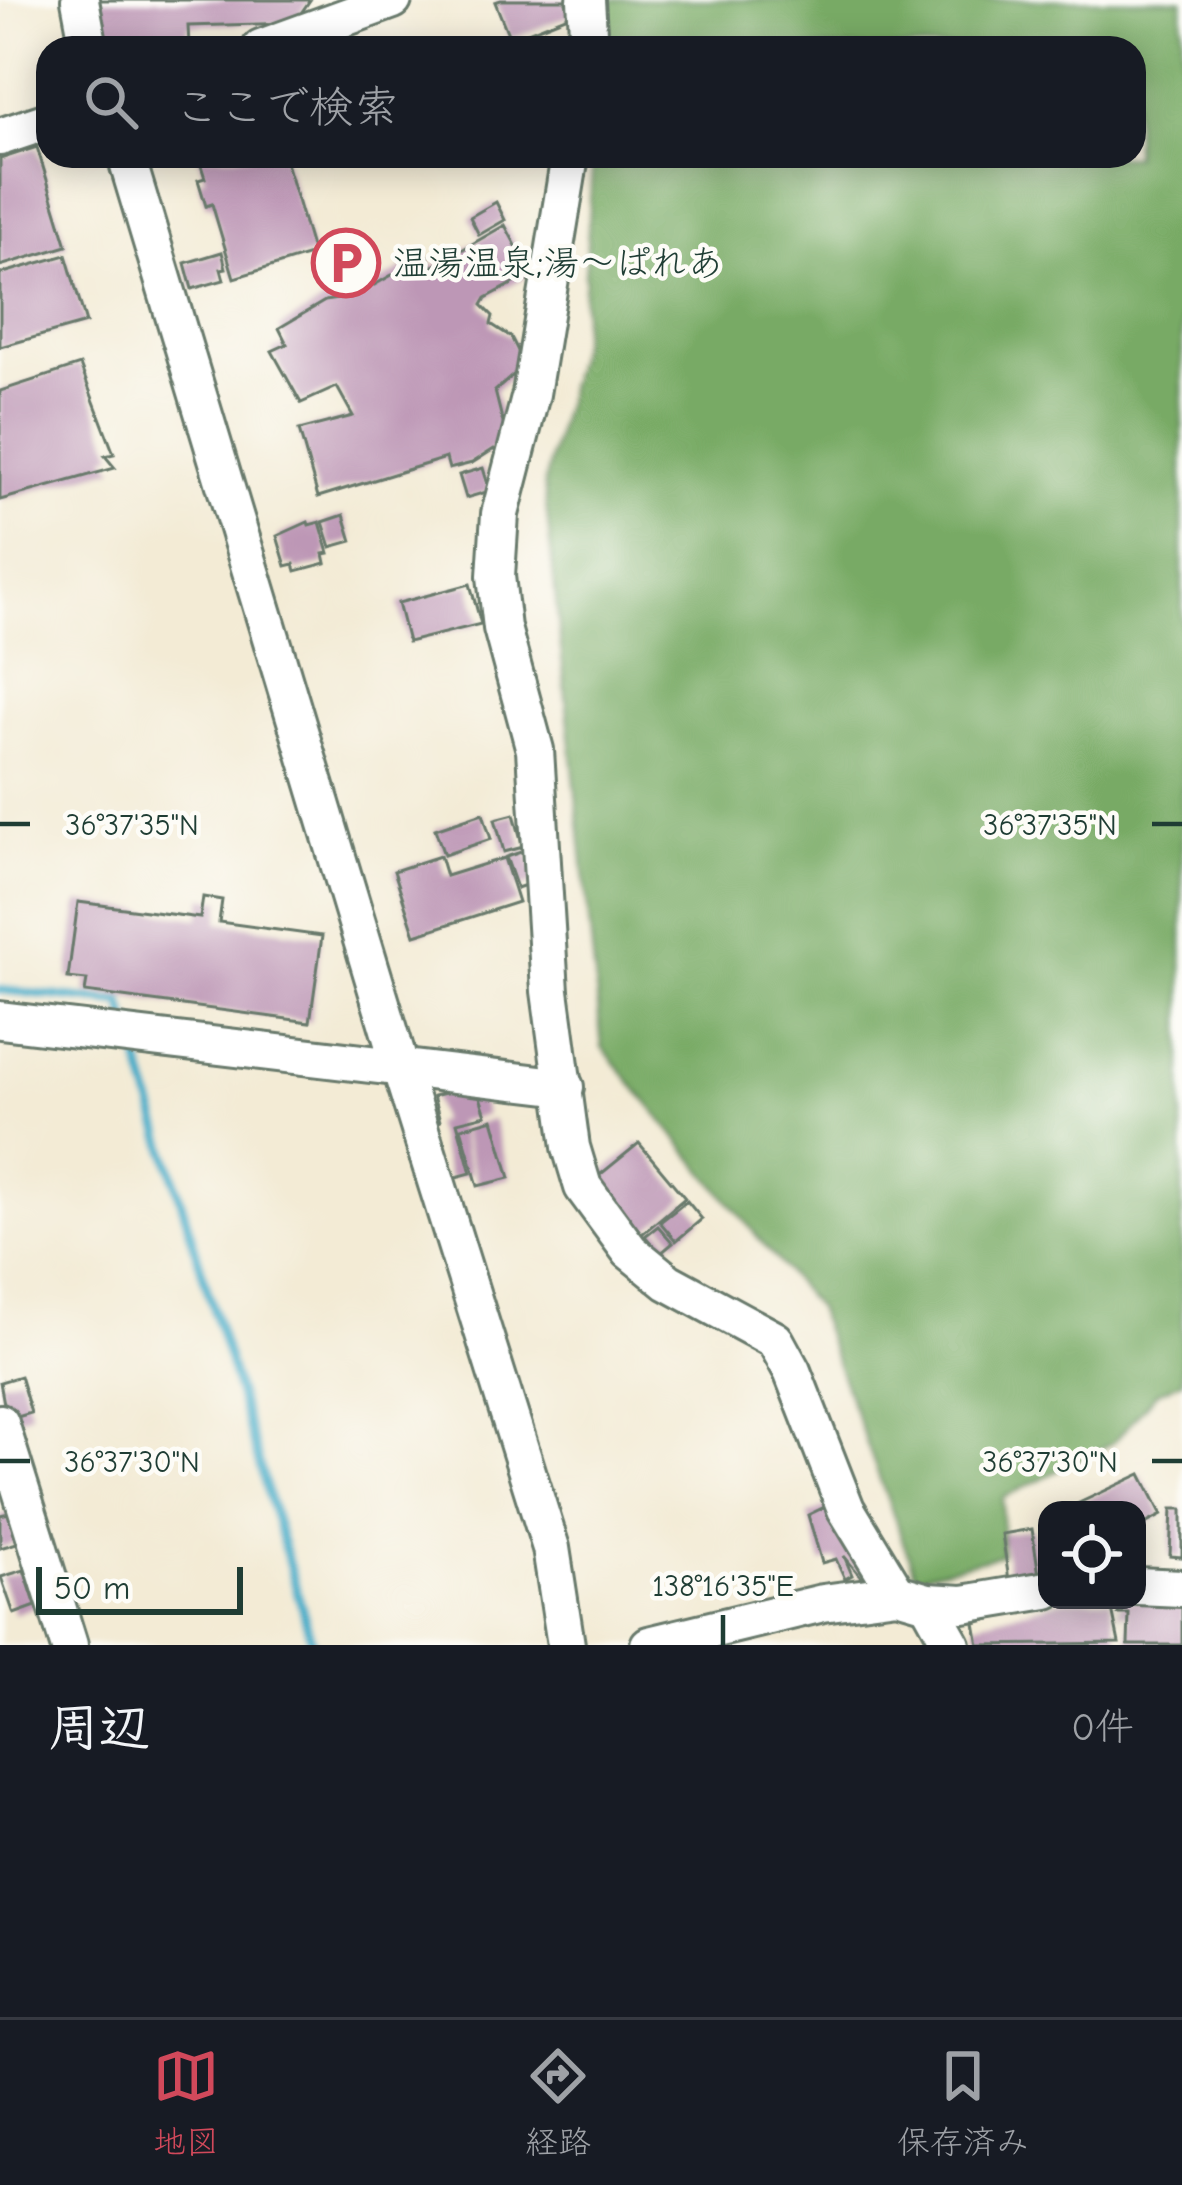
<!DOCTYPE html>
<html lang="ja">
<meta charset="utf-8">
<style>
body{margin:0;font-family:"Comic Neue","Klee One",sans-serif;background:#20242c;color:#f1f3f6}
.controls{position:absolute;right:36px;bottom:36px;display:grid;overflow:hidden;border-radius:24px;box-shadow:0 6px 30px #0003}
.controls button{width:108px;height:108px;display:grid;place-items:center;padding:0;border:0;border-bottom:3px solid #363941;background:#171b24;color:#f1f3f6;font:60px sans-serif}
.scale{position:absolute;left:36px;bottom:30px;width:207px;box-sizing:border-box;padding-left:12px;border:6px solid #1f3d34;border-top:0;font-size:33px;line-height:42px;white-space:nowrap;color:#1f3d34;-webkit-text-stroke:9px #fdfcf7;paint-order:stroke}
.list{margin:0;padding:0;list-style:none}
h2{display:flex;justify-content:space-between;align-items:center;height:156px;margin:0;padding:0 48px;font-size:51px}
h2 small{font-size:39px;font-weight:400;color:#9ea1a6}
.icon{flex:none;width:66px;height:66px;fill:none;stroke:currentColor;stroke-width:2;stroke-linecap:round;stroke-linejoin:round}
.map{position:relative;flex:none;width:1182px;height:1645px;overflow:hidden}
.search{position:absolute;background:#171b24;box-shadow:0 6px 30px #0003;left:36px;right:36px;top:36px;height:132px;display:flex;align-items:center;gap:30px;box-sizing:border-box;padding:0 42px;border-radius:36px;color:#9ea1a6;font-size:45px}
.sheet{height:372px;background:#171b24}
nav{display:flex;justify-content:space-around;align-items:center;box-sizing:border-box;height:168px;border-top:3px solid #363941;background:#171b24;font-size:33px;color:#9ea1a6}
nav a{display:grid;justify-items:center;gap:6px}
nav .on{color:#d1495b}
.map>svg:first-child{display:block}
</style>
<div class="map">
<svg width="1182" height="1645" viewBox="0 0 1182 1645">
<rect width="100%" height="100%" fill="#fdfcf7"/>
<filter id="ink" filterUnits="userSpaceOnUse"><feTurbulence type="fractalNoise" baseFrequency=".00833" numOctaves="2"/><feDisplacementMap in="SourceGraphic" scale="24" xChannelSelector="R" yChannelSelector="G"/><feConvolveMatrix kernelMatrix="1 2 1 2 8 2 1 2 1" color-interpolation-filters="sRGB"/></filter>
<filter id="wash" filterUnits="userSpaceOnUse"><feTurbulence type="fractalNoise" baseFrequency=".004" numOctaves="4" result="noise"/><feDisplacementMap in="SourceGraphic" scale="48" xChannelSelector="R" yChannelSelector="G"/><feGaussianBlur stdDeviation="2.7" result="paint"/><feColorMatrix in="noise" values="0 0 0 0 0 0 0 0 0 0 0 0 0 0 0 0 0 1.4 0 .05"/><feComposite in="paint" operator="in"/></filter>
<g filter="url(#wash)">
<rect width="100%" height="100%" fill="#f3ebd5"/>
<path fill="#78aa65" stroke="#4c744c" stroke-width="3" d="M604,0h578v1381l-26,12 -42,49 -111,56 -2,57 -85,21 -100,-268 -214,-261 -58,-563 37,-148 12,-180h541v-108h-533z"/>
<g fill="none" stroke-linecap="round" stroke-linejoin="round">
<g stroke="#48adc8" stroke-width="9">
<path d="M0,990l122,13 7,22"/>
<path d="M135,1046l178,599"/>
</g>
</g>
<g id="blocks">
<g fill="#bd97b6">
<path d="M91,0h219l-16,23 -106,3 1,19 -26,3h-39l-23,-6z"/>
<path d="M501,0h64l6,15 -61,24 -15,-37z"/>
<path d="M37,147l30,99 -67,20v-107z"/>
<path d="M198,156h86l29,98 -79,24 -22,-74 -6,2 -8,-26 7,-2z"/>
<path d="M496,202l9,18 -26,15 -9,-18z"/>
<path d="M505,225l26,49 -45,24 -4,7 11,11 -2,8 20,13 8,16 -1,18 -23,20 12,48 -7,14 -6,-4 -22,14 -23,6 -3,-11 -128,39 -19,-67 54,-14 -16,-29 -36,16 -29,-52 15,-7 -8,-16 46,-27 30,-5 72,-41 5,12z"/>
<path d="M222,252l4,16 -5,1 3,11 -32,9 -7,-26z"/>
<path d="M66,255l20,68 -86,24v-73z"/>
<path d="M80,365l34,89 -9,2 10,12 -115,32v-109z"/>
<path d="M483,468l7,23 -24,7 -7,-23z"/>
<path d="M344,515l8,26 -21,6 -8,-25z"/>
<path d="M308,522l1,3 11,-3 9,31 -5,1 2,9 -30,8 -2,-7 -8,2 -9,-30z"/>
<path d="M470,584l11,40 -73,18 -10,-39z"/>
<path d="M483,813l8,26 -47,16 -9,-26z"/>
<path d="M514,814l9,33 -19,5 -9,-33z"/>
<path d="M527,850l10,31 -20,7 -11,-31z"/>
<path d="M440,856l6,20 58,-18 14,44 -103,33 -21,-64z"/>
<path d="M203,897l19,3 -3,22 103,14 -12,86 -225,-30 2,-12 -19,-2 10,-76 122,16z"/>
<path d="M450,1092l29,2 7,21 -29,7 14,51 -22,6 -16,-56 7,-2 -7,-25z"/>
<path d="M493,1119l17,59 -32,8 -17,-58z"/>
<path d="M639,1143l46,55 -43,36 -46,-56z"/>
<path d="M687,1201l15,18 -26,22 -16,-19z"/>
<path d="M658,1226l15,17 -13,11 -15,-18z"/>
<path d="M20,1376l11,37 -24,7 -7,-38z"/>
<path d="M1141,1474l21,41 -25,13v-18h-73z"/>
<path d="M831,1504l39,73 -8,1 -18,-22 8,19 -7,4 -9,-20 -14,4 -14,-48z"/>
<path d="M1172,1509h10v48l-12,-1z"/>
<path d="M9,1513l8,30 -17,5v-33z"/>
<path d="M1032,1529l7,46 -30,5 -7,-46z"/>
<path d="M24,1570l12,36 -22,8 -13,-37z"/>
<path d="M1182,1598v47h-54l1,-31h-11l4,-14z"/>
<path d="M1065,1600h45l9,43 -140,2 -4,-22z"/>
</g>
</g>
</g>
<g filter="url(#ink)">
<use href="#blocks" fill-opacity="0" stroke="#697a6c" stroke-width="3"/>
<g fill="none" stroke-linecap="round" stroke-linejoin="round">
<defs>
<g id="minor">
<path d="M80,0l9,48"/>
<path d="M586,0l3,48"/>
<path d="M261,48l132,-48"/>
<path d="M0,137l48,-16"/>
<path d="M126,156l274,910 151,482 15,97"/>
<path d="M570,156l-39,238 -31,120 -4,62 6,52 33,122 15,241 21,156 12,40 47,64 38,31 107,58 17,31 54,138 51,84"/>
<path d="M0,1020l565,67"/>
<path d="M0,1423l69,222"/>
<path d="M1137,1586l45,2"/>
<path d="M928,1602l24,43"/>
<path d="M649,1645l174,-42 74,-10 31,9 35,2 84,-14"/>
</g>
</defs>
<use href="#minor" stroke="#697a6c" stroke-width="42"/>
<use href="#minor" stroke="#fff" stroke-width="36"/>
</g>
</g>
<path fill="none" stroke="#1f3d34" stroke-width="4.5" d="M0,824h30M1152,824h30M0,1461h30M1152,1461h30M723,1615v30"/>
<defs>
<symbol id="parking-ring" viewBox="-11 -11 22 22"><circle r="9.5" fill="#fdfcf7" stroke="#d1495b" stroke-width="1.5"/><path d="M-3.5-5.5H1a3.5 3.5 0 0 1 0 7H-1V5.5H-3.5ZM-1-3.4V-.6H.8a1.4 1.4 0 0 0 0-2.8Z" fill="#d1495b"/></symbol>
</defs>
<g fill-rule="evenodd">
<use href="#parking-ring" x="308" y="225" width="76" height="76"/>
</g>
<g text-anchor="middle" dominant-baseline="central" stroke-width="9" stroke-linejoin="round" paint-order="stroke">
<g font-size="36" fill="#1f3d34" stroke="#fdfcf7" text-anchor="start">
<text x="392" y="263">温湯温泉;湯〜ぱれあ</text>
</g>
</g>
<g font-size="30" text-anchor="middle" fill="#1f3d34" stroke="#fdfcf7" stroke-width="9" stroke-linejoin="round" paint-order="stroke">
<text x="132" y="835">36°37'35"N</text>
<text x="1050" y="835">36°37'35"N</text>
<text x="132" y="1472">36°37'30"N</text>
<text x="1050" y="1472">36°37'30"N</text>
<text x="723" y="1596">138°16'35"E</text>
</g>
</svg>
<div class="controls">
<button><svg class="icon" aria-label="locate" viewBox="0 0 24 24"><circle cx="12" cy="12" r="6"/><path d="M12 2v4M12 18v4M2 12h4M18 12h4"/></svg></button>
</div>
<div class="scale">50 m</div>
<div class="search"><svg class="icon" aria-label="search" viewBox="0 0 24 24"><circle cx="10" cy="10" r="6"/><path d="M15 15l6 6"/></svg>ここで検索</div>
</div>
<section class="sheet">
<h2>周辺<small>0件</small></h2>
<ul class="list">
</ul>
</section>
<nav>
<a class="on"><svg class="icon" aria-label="map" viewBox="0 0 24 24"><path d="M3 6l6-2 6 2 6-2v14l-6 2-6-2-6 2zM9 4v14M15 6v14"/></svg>地図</a>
<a><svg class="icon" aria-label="directions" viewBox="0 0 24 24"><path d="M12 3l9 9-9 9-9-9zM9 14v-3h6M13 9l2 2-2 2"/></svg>経路</a>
<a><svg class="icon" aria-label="saved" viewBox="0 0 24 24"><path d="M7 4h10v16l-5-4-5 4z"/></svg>保存済み</a>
</nav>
